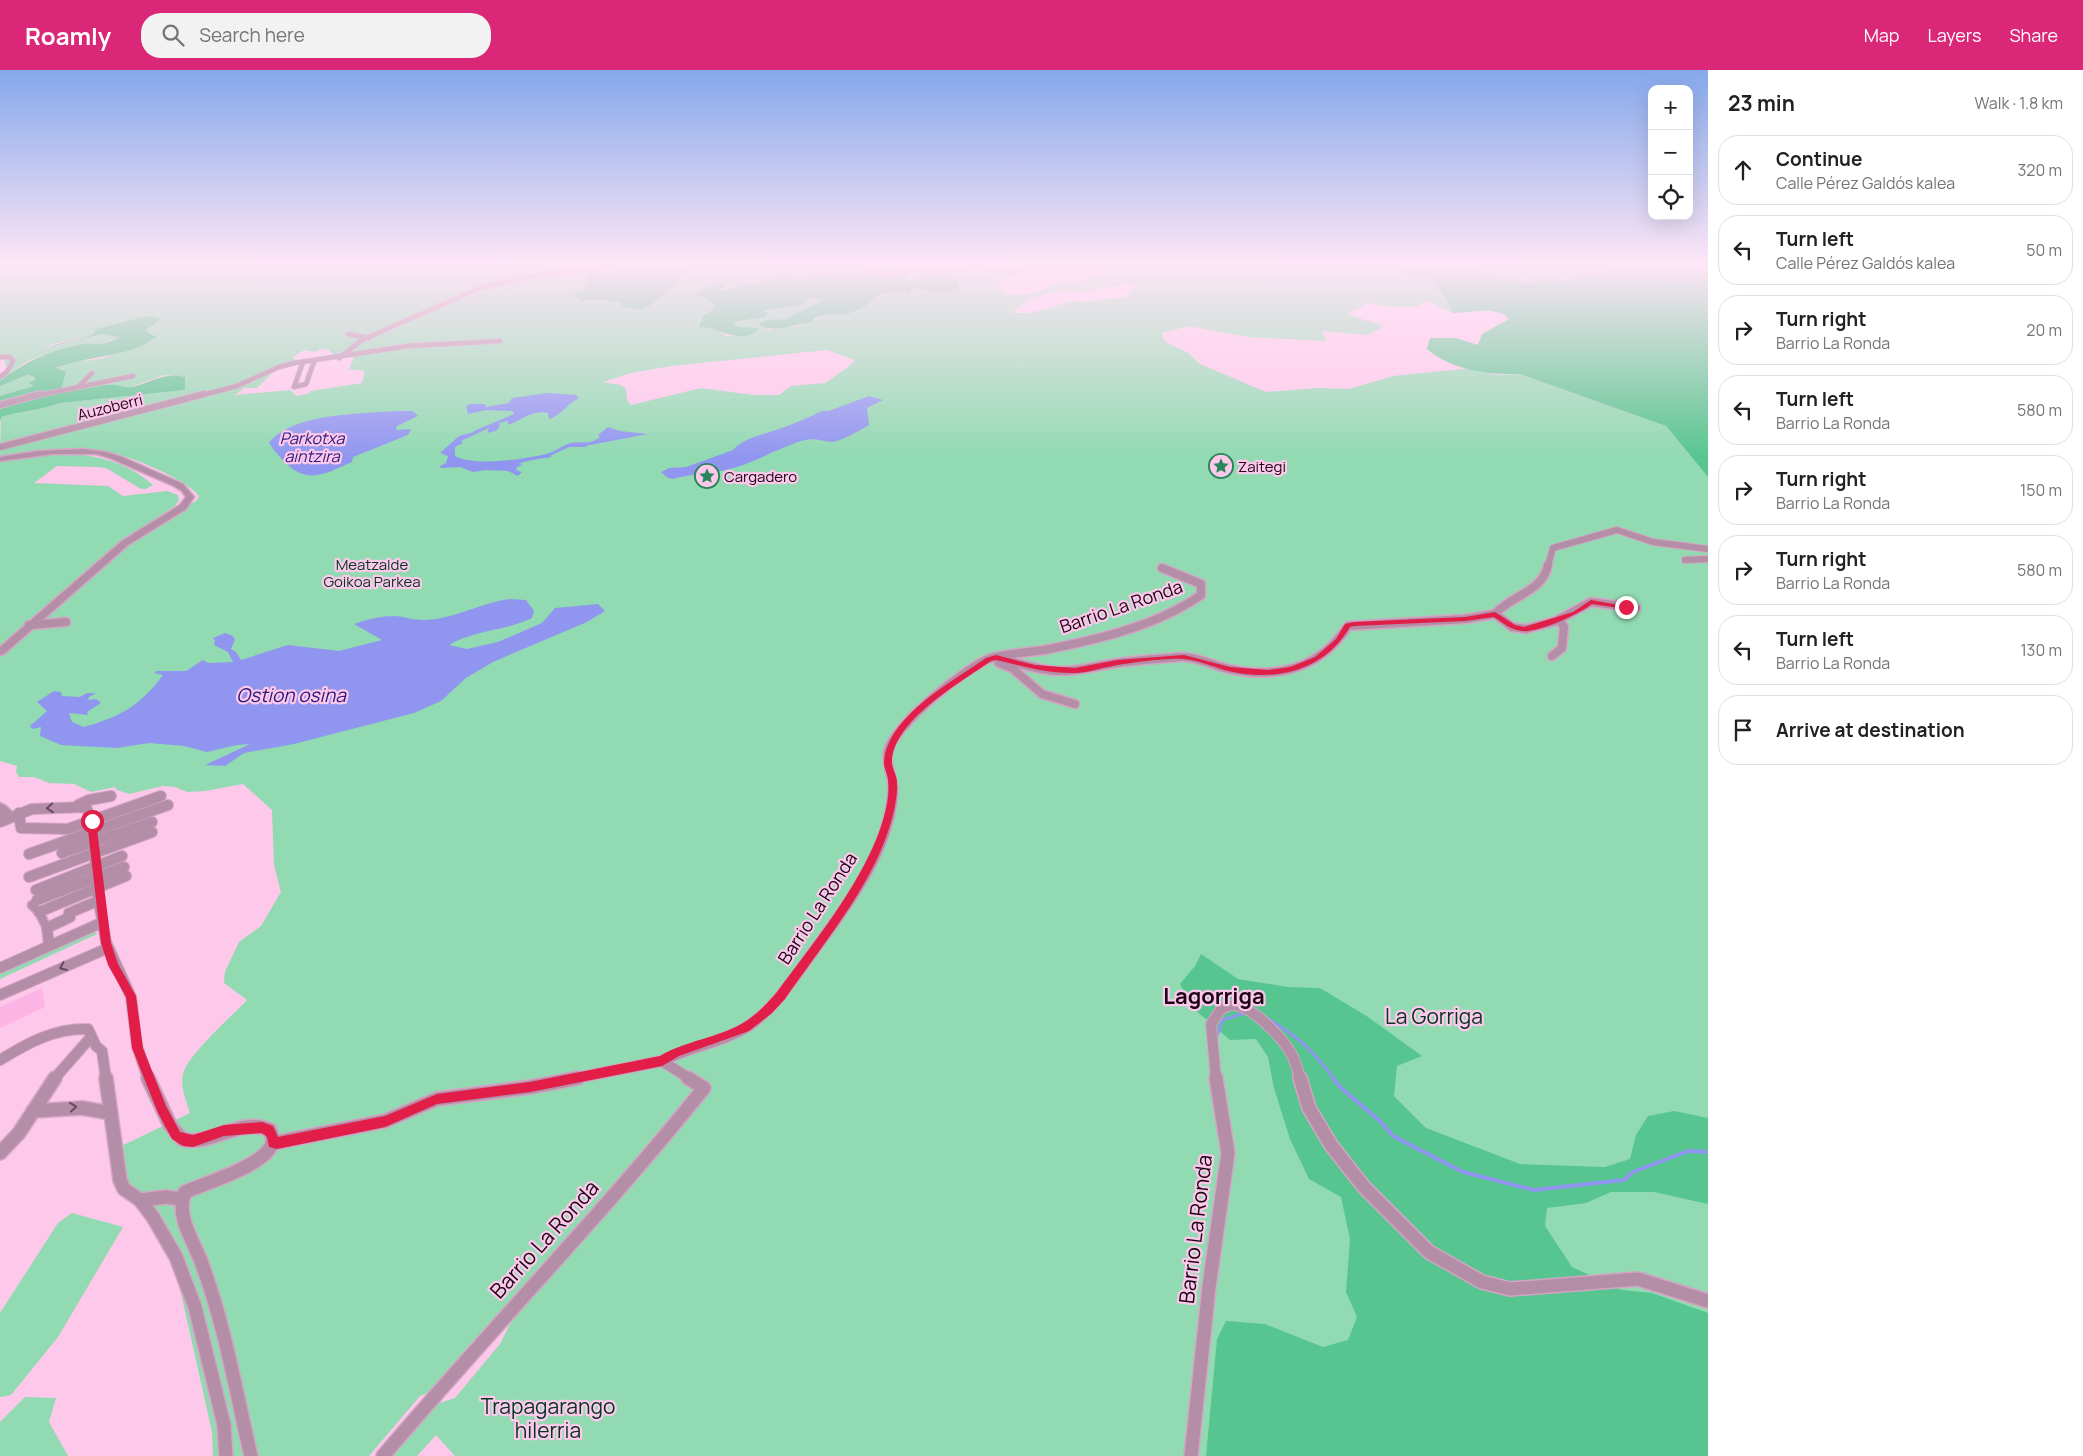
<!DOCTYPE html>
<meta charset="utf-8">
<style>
body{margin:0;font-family:Manrope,sans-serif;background:#f2f2f2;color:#202124}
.controls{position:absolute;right:15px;top:15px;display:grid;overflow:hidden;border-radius:10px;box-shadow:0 5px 20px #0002}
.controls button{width:45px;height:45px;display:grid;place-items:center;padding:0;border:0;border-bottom:1px solid #e0e0e0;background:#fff;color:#202124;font:25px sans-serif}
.stop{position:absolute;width:15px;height:15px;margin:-11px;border:4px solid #e11d48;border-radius:50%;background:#fff}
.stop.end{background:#e11d48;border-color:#fff;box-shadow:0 1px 5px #0008}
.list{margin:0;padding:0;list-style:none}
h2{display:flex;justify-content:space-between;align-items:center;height:65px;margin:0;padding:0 20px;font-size:21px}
h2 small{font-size:16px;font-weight:400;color:#757577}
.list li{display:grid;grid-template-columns:32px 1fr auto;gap:15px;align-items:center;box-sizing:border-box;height:70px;margin:0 10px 10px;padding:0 10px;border:1px solid #e0e0e0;border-radius:20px}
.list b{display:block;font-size:19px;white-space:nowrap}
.list p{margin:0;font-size:16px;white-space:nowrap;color:#757577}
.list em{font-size:16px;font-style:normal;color:#757577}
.icon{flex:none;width:28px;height:28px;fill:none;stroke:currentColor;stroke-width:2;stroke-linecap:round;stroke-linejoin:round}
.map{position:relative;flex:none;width:1708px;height:1386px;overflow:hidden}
header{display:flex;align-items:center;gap:30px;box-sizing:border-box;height:70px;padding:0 25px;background:#db2777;color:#fff}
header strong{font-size:24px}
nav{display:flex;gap:28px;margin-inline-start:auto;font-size:18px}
.search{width:350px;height:45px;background:#f2f2f2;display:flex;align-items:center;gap:12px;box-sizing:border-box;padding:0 18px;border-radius:20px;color:#757577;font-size:19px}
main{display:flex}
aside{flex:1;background:#fff}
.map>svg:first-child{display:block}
</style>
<header>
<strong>Roamly</strong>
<div class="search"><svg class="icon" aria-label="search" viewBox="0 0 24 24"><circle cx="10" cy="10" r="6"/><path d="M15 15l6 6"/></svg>Search here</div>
<nav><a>Map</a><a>Layers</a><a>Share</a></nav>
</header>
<main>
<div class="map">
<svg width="1708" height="1386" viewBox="0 0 1708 1386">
<rect width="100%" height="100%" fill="#fdc8ea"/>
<path fill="#fcb4e5" d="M42,918l3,19 -45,21v-21z"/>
<g fill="#91dab2" fill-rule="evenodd">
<path d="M0,194h631l-12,1 2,4 -10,4 -9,-3 -16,12 2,3 -6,8 -8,2 8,6c14,-2 27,-1 41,3l-2,2 21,4c22,-10 34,-30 51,-46h153l17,7 -2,2 -23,-1 -32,7 -9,-2 -73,14 -9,-3 7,-4 -25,11 16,8 1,5 -9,5 4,13 18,10 21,-1 6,-8 -7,2 -12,-4 -1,-3 30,-5 4,-3 -6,-2 41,-7 7,-8 15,3 -39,19 -20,1 -6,6 9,4 14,-4h14l34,-12 14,1 20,-8 11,-10 15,-6h21v-3l23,5 19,-14 -37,-4 4,2 -5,4h-9l-2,-4 4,-7 -2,-4 60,-2 48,7 22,-7 -45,22 11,2v6c21,3 35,0 53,-12 22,5 40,-8 61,-15l-7,-3h97l-4,2 15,5 10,-7h166l-3,4 20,8 24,4 18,33 -26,-12 -11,6h-25l-23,-4 -21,11 37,12 -16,9 -47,-4 6,10 -79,-4 -59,-11 -27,7 3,9 22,10 13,12 66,28 53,-4 30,1 44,-13 78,-8 25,7 24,-1 146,52 42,51v979h-1253l-19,-21 -19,21h-27l43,-51 22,-7 45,-54 18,-36 -68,77 -30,11 -51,60h-156l-1,-24 -32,-143 -9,-27 -35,-59c-23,-8 -21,-30 -25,-52l79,-38c-4,-13 -11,-28 -6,-42 8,-20 47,-54 63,-71l-23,-17 1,-11 14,-30 22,-16 20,-34 -7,-27 -2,-55 -29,-26 -38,7 -18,1 -12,-5 -12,-1 -34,8 -12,-4 -2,-3 -24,5 -17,-8 -25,-1 -15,-6h-15l-3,-5 1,-6 -17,-5v-300c55,-9 108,-15 153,24l-7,4h-5l-35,-21 -9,-1 -40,-1 -23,17 74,3 15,10 44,-5 11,4 1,5 -4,6 -56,37 -13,11 16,-5 75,-49 2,-4c-14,-18 -73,-42 -96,-45 -28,-3 -75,0 -103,6l1,-40c20,-6 40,-7 60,-14l124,-13v-13l-21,-2 -36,13 -23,-2 -16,3h-28l-6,-20 16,-7 29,-3 53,-18v-7l-8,-3 14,-10 -38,2 -26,6 -1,5c-19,7 -41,7 -58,17l66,-17 18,3 -22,8h-21l-37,11 -16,7 -24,18v-6l7,-4 -3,-12 -4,1zM1127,214l10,1 -11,12 -42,5 -10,-1 -45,12h-15c7,-15 56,-28 69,-21zM321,279l8,1 6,7 7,-5h9l3,5 -5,12 16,2 -3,12 -51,8 -2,2 -12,3 -7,-6 -55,5 9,-7h13l15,-15 -6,-1 31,-10 -4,-5 11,-7 12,2zM827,280l28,10 -8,8 -22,15 -34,3 -12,9h-26l-52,-7 -70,17 -4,-5 -1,-11 -5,-4 -18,-3 28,-9 40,-7z"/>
<path d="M1469,194h144l4,6c-41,10 -86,19 -128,7 -7,-2 -14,-9 -20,-13z"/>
<path d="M27,305l6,1 2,10 -35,10v-10z"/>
<path d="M93,860l4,4 -97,45v-8l26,-9v-2z"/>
<path d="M72,1143l51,14 -65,110 -47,58 -11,2v-84l58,-90z"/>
<path d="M25,1327l31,1 -7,24 19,34h-68v-34z"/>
</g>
<g fill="#57c58f">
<path d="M631,194h62c-17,16 -29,36 -51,46l-22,-4 2,-3c-13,-3 -26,-4 -40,-2l-9,-7 9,-1 6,-8 -2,-3v-7l6,-5 19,3 10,-4 -3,-3z"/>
<path d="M846,194h84l-3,2h-20l2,4 -4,7 2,4h9l4,-3 -4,-3 6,-2 32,6 4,4 1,4c-22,12 -27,2 -47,1l-2,6 -19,-3 -15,6 -11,10 -20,8 -14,-1 -16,4 -4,4c-17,2 -34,11 -51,4v-3l6,-3 20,-1 38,-19 -14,-3 -7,8 -39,6 4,3 -4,3 -30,5 1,3c8,4 16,1 24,4 -18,18 -41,-3 -60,-2l4,-11 11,-8 -1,-5 -16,-8 7,-6 18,-5 3,3 -8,2 7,2 59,-14 23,2 32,-7 22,1 3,-2 -4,-4z"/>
<path d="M1394,194h75l19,12 35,7 40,-2 54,-11 -4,-6h95v213l-42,-51 -146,-52c-31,1 -69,-4 -93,-25l3,-11h26l22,7 4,-11 27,-15c-12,-14 -40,-6 -56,-6l-18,-33 -24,-4 -20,-8z"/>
<path d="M148,246l13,3 -16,12 12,6c-29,21 -69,18 -101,31l10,4 -5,17c18,5 38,-6 55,-4 6,1 10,3 16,2 20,-5 31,-15 53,-10v13l-124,13c-20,7 -40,8 -60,14l-1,6v-27l34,-10 -5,-3 6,-3 -2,-4 -6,-1 -27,11v-5c23,-18 48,-30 78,-36 17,-3 23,3 41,-8l-17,-3 -68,17c20,-7 41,-10 60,-17l1,-5z"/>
<path d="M1201,884l37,25 50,8 32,1 48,29 54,39 -25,10 -3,30 32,32 94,36 85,3 25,-8 6,-24 12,-19 26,-5 34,7v86l-54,-12h-43l-25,11 -39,5 -2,18 27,41 50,23 30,3 56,20v143h-502l11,-117 9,-18 39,3 58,23 25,-7 9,-23 -11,-25 4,-53 -9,-42 -32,-18 -19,-40 -16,-51 -6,-31 -12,-18 -26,1 -37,-32 -13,-24 15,-18z"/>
</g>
<g fill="#9096ef">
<path d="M548,323l28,2 3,3c-11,5 -17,17 -30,21l-1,-6c-15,-4 -26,7 -40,12v-4l-9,2 1,3 -4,5 -9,2 2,-5 -28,13 2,2 -8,4v9c19,11 70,3 91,-2 9,-2 17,-9 25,-11 10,-2 20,2 29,-6l-2,-2 10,-8 12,4 28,3 -63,12 2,1h-18l-19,9 2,1c-7,1 -29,4 -33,7l4,1 -6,2 -1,3 6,2 -4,4 -10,-5 -22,-1 -13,2 -13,-5 -19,1 -1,-2 6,-3 2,-7 -8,-3 19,-17 15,-4v-1l40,-17 -2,-3 -26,-1 -18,4 -2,-7 3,-3h16l1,3 23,-4 3,-5z"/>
<path d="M869,326l14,4 -16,8 2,17c-8,5 -30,17 -37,17 -11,-1 -16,-4 -27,-2 -23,6 -45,20 -68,27 -21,7 -43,6 -64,12l-5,-1 -7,-6 8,-4 17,-1 47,-17c12,-13 30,-15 46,-21 14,-5 29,-11 43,-18h7z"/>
<path d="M396,341h16l6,5 -21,10 -1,4 15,-1 -3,6 -55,22 -1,5c-29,13 -47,24 -71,-4 -5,-6 -9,-9 -12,-16 26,-29 89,-28 127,-31z"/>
<path d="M509,529l17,1 8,11 -2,7c-26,13 -59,12 -83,27l18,4 31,-7 44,-19 13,-15 43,-4 7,7 -18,11 -94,40 -27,16 -25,23 -27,12 -120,31 -50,9 -19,13 -20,-1 45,-21 -13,1 -30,7 -23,-6 -35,-3 -32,5 -56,-3 -21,-9 1,-9 -9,2 -2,-3 17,-15 -10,-9 17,-11 7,1 1,4 18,1 7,-4h9l-7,4 -1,3 8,-1 5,4 -14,9 1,3 -19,-2 3,9 12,5c37,-11 55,-20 79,-52l-9,-2 3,-2h29l17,-11 5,3 25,-1 -5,-10 -14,-7 1,-4 -2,-3 12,-5 8,3 2,4 -4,9 5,3 5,8 47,-15 51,6 43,-11 -28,-16c14,-5 27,-8 42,-8 9,1 18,4 27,4 29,0 57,-17 86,-21z"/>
</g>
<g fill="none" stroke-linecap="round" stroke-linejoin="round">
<path stroke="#9096ef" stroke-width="1" d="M1566,203l114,8 28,-4"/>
<g stroke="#9096ef" stroke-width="3">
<path d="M1265,947c31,18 48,33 69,62"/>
<path d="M1216,968l7,-18 21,-7"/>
</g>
<path stroke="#9096ef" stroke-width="4" d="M1333,1008l8,10 39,33 13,15 70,36 71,18 90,-10 9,-8 55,-21 20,1"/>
<defs>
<path id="pedestrian" d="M32,835l7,7 8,16"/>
<g id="minor-far4">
<path d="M870,194v5l15,5 27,-6 36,2 27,-3 41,5 18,-8"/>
<path d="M348,264l21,4"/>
<path d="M0,287h10l3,4 -6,11 -7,5"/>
<path d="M339,288l23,-18 118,-52 45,-11 94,-13"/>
<path d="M303,292l-9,25 12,-3 8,-22"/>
<path d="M80,315l12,-12"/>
<path d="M35,326l98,-20"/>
<path d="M199,326l38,-10 42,-19 15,-4 114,-17 92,-5"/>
</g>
<g id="minor-far3">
<path d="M0,335l40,-11"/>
<path d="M0,377l204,-53"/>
<path d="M1685,490l23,-1"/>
<path d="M1548,496l5,-18 64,-18 36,12 55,7"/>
</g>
<g id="minor-far2">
<path d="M1548,495c-5,27 -37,30 -53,49l17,13 14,2 30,-8 35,-19 45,6"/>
<path d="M29,555l37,-3"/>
<path d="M1552,586l10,-8 2,-21 -5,-8"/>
<path d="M1001,589c18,4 37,11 56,12 20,1 39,-5 60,-8 21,-3 43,-4 64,-6 15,-1 33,9 48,12 48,10 91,0 119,-43l117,-7 30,-5"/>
<path d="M999,593l13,5 30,26 33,10"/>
<path d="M893,719c0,-12 -8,-26 -5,-38 7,-26 77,-84 103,-93 17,-5 35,-5 53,-8 52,-10 113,-24 157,-55v-11l-39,-16"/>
</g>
<g id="minor-far1">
<path d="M78,735l11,-5 22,-4"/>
<path d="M19,743l2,15 47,1 93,-33"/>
<path d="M0,752l32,-13 54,-2 6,14 6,76 8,45 25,55 6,49 11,33"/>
<path d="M62,783l90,-31"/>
<path d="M29,784l139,-49"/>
<path d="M29,807l123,-45"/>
<path d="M36,820l86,-34"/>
<path d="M37,830l87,-33"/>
<path d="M39,842l87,-36"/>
<path d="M49,875l-2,-17 23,-11 -1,-4 31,-13"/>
<path d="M0,898l103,-46"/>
<path d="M0,925l108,-47"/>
<path d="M0,990c28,-17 54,-32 88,-31l8,17 6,5 4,28"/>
<path d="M662,991c28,-15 61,-18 88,-36 25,-18 42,-44 60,-69 35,-48 81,-106 83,-168"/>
<path d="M54,1009l37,-42"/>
<path d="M572,1009l90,-18 28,18"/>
<path d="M1216,1009l-5,-55 11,-16c3,-1 8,-3 11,-3 19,0 52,35 60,52 3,6 5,15 7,22"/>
</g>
<g id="minor">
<path d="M106,1008l14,102 4,9 16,11 13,17 23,40 19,50 29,118 2,31"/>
<path d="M148,1008l22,47 12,14c27,9 58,-23 88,-9 2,6 4,10 1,16 -9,20 -65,37 -86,46 -10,25 9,49 17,72 23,62 34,128 49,192"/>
<path d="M1300,1008l9,30 22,37 33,42 65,65 53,30 28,7 128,-10 70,22"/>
<path d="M33,1041l49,-3 29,5"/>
<path d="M273,1073l112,-22 52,-22 94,-12 47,-9"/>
<path d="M0,1083l19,-20 36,-55"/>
<path d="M140,1130l26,-3 14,2"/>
<path d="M383,1386c105,-124 219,-241 321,-368l-16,-10"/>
<path d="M1191,1386l18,-169 19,-134 -12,-75"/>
</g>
<g id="tertiary">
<path d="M83,379l23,3 16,5 61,27 11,13 -8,12 -58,36 -124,109 -4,1v-8l122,-106 58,-36 6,-8 -4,-6 -10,-6 -62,-27 -14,-4h-43l-53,7v-4l38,-6z"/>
<path d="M0,733c6,2 12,8 15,14l-2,3h-8l-5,-5z"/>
</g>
</defs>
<use href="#pedestrian" stroke="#d4a5c4" stroke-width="11"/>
<use href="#minor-far4" stroke="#d4a5c4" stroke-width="5.5"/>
<use href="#minor-far3" stroke="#d4a5c4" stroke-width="8"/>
<use href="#minor-far2" stroke="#d4a5c4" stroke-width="11"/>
<use href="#minor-far1" stroke="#d4a5c4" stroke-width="12"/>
<use href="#minor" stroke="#d4a5c4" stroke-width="16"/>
<use href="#tertiary" stroke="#d4a5c4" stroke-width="3"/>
<use href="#pedestrian" stroke="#b48da6" stroke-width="8"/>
<use href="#minor-far4" stroke="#b48da6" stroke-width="4.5"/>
<use href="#minor-far3" stroke="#b48da6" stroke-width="6"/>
<use href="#minor-far2" stroke="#b48da6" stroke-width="8"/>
<use href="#minor-far1" stroke="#b48da6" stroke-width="10"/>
<use href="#minor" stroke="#b48da6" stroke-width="13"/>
<use href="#tertiary" fill="#b48da6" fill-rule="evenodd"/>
</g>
<defs><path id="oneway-chevron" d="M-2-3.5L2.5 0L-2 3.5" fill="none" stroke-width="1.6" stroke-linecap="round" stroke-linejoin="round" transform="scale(1.25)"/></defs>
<g stroke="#684a5e">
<use href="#oneway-chevron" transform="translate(50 738) rotate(176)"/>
<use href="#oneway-chevron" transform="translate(63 897) rotate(156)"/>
<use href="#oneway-chevron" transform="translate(73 1037) rotate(-6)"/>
</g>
<linearGradient id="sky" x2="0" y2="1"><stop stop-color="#85a8eb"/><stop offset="0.5" stop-color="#fee6f6"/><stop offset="1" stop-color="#fee6f6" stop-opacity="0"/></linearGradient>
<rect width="1708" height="388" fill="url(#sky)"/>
<path fill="#e11d48" d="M1591,530l39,7 -4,2 -34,-5c-13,10 -54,29 -70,27 -11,-1 -19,-8 -28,-14l-29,4 -111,5 -4,1c-26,44 -74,55 -122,44 -14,-4 -30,-11 -44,-12 -19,-1 -57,4 -76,8 -11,2 -22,6 -33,6 -27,1 -53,-7 -79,-13l-5,1c-31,22 -100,60 -99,103 1,6 5,12 5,18 1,20 -7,46 -14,63 -21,53 -66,107 -98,154l-13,14 -23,18 -70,25 -17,10 -132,26 -93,12 -52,23 -108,22 -8,-2 -2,-10 -5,-4 -38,3 -31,11 -10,-1 -11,-7 -14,-26 -26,-65 -6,-51 -18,-32 -7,-22 -14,-122 5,-3 4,3 15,122 7,21 18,32 7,52 23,58 14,26 13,3 31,-10 38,-3 11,4 5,11 107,-21 52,-22 93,-12 130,-26c25,-15 60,-19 83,-33 13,-8 24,-19 34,-31 34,-46 72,-92 96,-145 8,-17 18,-47 15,-66 0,-6 -4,-12 -4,-18 3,-47 68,-81 102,-105l10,-3 39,10 40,3 42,-8 67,-5 46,12 38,3 22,-3 25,-10 21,-18 9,-15 9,-2 111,-5 30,-5 20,13 9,2 49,-15z"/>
<defs>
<symbol id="sight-ring" viewBox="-11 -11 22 22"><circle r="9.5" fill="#fdc8ea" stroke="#29855b" stroke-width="1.5"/><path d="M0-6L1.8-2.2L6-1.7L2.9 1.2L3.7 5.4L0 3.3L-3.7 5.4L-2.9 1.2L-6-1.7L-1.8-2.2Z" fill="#29855b"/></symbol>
</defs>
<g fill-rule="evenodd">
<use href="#sight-ring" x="1207" y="382" width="28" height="28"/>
<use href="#sight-ring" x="693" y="392" width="28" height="28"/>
</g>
<g text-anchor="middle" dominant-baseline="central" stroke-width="4.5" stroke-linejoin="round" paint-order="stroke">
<g font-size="15" fill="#1c0616" stroke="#fdc8ea">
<text transform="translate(110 337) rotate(-14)">Auzoberri</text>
</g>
<g font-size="15" fill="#1c0616" stroke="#fdc8ea" text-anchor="start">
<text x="1238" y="396">Zaitegi</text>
<text x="724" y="406">Cargadero</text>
</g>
<g font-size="15" fill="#033520" stroke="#fdc8ea">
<text x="372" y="494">Meatzalde<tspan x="372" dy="17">Goikoa Parkea</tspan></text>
</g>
<g font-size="16" font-style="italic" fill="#291a7f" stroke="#fdc8ea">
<text x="312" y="368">Parkotxa<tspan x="312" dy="18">aintzira</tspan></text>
</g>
<g font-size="18" fill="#1c0616" stroke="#fdc8ea">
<text transform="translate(1121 536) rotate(-19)">Barrio La Ronda</text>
<text transform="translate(817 838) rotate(-57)">Barrio La Ronda</text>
</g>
<g font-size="19" font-style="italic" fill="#291a7f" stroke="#fdc8ea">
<text x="291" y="625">Ostion osina</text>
</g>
<g font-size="21" fill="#033520" stroke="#fdc8ea">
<text x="1434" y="946">La Gorriga</text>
<text x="548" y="1336">Trapagarango<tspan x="548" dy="24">hilerria</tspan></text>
</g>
<g font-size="21" fill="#1c0616" stroke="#fdc8ea">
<text transform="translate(1195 1159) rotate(-83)">Barrio La Ronda</text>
<text transform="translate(544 1169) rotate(-48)">Barrio La Ronda</text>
</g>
<g font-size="22" font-weight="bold" fill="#1c0616" stroke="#fdc8ea">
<text x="1214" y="926">Lagorriga</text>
</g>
</g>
</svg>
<div class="controls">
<button>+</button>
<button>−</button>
<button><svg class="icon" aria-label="locate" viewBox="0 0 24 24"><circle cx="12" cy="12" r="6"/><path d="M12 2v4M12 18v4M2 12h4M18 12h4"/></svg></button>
</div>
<div class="stop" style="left:92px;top:751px"></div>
<div class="stop end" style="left:1626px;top:537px"></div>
</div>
<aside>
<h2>23 min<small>Walk · 1.8 km</small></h2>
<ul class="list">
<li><svg class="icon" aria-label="ahead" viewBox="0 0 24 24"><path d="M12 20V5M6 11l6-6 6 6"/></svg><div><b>Continue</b><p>Calle Pérez Galdós kalea</p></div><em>320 m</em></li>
<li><svg class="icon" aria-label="left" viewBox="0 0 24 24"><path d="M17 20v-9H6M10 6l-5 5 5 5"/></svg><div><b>Turn left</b><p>Calle Pérez Galdós kalea</p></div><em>50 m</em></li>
<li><svg class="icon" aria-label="right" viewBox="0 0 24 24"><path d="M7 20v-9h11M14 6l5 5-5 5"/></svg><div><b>Turn right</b><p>Barrio La Ronda</p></div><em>20 m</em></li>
<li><svg class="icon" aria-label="left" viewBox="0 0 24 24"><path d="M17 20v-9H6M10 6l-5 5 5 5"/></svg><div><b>Turn left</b><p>Barrio La Ronda</p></div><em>580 m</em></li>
<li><svg class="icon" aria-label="right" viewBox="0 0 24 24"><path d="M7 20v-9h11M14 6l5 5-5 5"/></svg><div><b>Turn right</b><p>Barrio La Ronda</p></div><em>150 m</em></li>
<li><svg class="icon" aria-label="right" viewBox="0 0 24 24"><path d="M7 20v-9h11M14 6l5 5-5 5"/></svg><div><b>Turn right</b><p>Barrio La Ronda</p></div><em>580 m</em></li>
<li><svg class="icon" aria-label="left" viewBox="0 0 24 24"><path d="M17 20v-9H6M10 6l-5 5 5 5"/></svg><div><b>Turn left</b><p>Barrio La Ronda</p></div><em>130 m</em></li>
<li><svg class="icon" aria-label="arrive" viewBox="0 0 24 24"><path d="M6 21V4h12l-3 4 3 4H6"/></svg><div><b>Arrive at destination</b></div></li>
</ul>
</aside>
</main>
